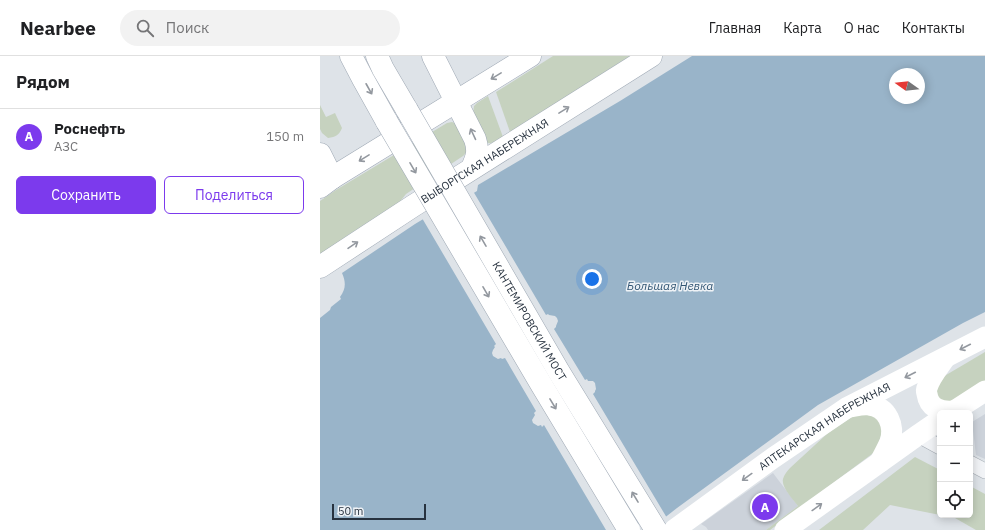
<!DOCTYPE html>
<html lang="ru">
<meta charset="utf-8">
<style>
body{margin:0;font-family:"IBM Plex Sans",sans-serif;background:#f2f2f2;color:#202124}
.controls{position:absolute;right:12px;bottom:12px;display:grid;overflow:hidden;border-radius:6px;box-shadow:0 2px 10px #0003}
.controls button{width:36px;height:36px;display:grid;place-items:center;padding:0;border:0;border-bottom:1px solid #e0e0e0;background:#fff;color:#202124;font:20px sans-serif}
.compass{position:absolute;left:569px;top:12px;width:36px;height:36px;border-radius:50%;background:#fff;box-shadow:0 2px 10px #0003;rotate:285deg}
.scale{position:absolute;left:12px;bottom:10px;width:94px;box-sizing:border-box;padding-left:4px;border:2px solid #27323f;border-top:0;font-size:11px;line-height:14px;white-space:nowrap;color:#27323f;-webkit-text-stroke:3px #eef2f6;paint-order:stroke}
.you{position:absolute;left:272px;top:223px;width:14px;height:14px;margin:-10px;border:3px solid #fff;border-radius:50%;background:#1a73e8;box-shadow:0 0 0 6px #1a73e833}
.badge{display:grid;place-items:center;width:26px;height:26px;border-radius:50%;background:#7c3aed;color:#fff;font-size:13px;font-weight:700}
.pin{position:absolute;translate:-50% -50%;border:2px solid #fff;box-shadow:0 1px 4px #0006}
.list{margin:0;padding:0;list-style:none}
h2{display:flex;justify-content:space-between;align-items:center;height:52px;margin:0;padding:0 16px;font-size:17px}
h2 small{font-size:13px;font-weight:400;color:#757577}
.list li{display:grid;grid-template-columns:26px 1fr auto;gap:12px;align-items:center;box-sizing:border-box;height:56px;padding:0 16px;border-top:1px solid #e0e0e0}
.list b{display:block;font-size:15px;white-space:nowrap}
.list p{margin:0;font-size:13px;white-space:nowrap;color:#757577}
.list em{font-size:13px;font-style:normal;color:#757577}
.actions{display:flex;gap:8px;padding:12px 16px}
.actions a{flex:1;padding:9px 0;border:1px solid #7c3aed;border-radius:6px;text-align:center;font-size:14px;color:#7c3aed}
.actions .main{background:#7c3aed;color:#fff}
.icon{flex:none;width:22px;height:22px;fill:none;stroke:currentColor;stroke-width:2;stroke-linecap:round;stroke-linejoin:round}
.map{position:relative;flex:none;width:665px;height:474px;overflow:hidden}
header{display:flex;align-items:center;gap:24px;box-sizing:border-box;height:56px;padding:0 20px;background:#fff;border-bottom:1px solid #e0e0e0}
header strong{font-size:19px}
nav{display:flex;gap:22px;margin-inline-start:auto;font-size:14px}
.search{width:280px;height:36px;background:#f2f2f2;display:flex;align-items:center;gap:10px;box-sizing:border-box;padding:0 14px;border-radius:22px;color:#757577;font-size:15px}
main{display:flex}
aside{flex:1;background:#fff}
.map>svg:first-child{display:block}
</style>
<header>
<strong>Nearbee</strong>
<div class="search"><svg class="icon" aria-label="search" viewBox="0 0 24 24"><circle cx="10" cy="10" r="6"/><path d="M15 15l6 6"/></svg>Поиск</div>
<nav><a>Главная</a><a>Карта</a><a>О нас</a><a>Контакты</a></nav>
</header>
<main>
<aside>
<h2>Рядом<small></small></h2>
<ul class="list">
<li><span class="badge">A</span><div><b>Роснефть</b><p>АЗС</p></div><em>150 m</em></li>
</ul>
<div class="actions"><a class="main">Сохранить</a><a>Поделиться</a></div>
</aside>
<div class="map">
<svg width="665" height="474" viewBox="0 0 665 474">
<rect width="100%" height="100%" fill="#dee3e8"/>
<g fill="#ccd2da">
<path d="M665,358v45l-9,-4 -4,-33z"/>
<path d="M453,417l25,33 -32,24h-58l-2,-3 -5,-3z"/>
</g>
<g fill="#c6d2bf">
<path d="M233,0h77l-120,76 -14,-40z"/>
<path d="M168,40l15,41c-5,3 -9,7 -16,6l-14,-29 1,-8 3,-3z"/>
<path d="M0,49l6,12 9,-4 7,15c-3,7 -6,9 -14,10l-6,-5 -2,-4z"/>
<path d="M132,66l5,2 11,24 -2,5 -3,3 -57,38 -8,10 -50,31 -28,20v-54l16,-11 111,-67z"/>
<path d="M665,296v30l-41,23 -13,-16 5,-8z"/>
<path d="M543,357l14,3 7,11 -8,24 -106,79h-4l32,-24c-5,-7 -17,-19 -15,-27 1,-4 4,-8 7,-11l38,-35 27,-18z"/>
<path d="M595,401l25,13v45l-50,-10 -27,25h-44z"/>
<path d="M650,430l15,8v36h-9l-21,-12 -14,-3h29z"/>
</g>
<path fill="#99b4c9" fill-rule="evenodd" d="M372,0h293v256l-22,11 -145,82 -141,103 -28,22h-329v-212l10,-8 1,-3 10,-8 -1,-2c6,-8 6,-15 2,-24l73,-49 10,-6 5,1 47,-28 1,-6 142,-84zM575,18h24v24h-24z"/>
<path fill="#dee3e8" d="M153,135l73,124 2,-1 1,1 6,1 2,2 1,3 -2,5v1l-2,2 31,51 2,-1 1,2h5l2,2 1,6 -1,2v1l-2,2 74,124 -15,12h-46l-62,-105 -2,2 -1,-2 -3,1 -5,-3 -1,-3 3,-5 -1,-2 2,-2 -31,-53 -3,1 -1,-1 -3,1 -5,-3 -1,-3 1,-3 2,-3 -1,-1 2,-2 -74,-126 3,-2 4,1z"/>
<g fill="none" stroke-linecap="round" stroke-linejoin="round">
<defs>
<g id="street">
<path d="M598,379l22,12"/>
<path d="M650,407l15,8"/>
</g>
<g id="primary">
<path d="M31,0l12,23 24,43"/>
<path d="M57,0l6,13 24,41"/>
<path d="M113,0l42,83c4,12 2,18 -3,29"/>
<path d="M0,98l12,24"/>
<path d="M0,131l12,-9 198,-122"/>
<path id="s2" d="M0,211l93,-61 238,-150"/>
</g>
</defs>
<use href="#street" stroke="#a3aab2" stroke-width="16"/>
<use href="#primary" stroke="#9ea8b4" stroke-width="23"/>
<use href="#street" stroke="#f1f3f6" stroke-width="15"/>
<g stroke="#fff" stroke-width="21">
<path d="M625,302c-6,9 -15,19 -18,30 -1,2 -1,3 0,6 2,14 13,18 26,17"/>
<path d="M530,351c6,-1 13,-3 19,-2 19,2 26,21 21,37 -3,7 -7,14 -10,20"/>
<path d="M631,357l34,-22"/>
<path id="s1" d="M354,474l99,-72 75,-51 137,-70"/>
<path d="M465,474l133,-95 22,-15"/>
</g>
<use href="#primary" stroke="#fff" stroke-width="22"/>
<defs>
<g id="primary-bridge">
<path id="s3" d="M87,54l152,262 97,158"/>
<path d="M67,66l154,262 88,146"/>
</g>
</defs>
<use href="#primary-bridge" stroke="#9ea8b4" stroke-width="23" stroke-linecap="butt"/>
<use href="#primary-bridge" stroke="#fff" stroke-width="22"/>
</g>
<defs><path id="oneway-shaft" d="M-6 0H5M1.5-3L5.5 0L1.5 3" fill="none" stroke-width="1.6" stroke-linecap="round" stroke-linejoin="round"/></defs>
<g stroke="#93989f">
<use href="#oneway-shaft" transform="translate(176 20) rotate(149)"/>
<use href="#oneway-shaft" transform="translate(49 33) rotate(61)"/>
<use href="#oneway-shaft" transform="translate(244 54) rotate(-32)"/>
<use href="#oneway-shaft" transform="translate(153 78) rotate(-115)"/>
<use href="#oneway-shaft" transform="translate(44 102) rotate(148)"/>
<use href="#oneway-shaft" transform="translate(93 112) rotate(60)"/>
<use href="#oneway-shaft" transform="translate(163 185) rotate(-120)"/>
<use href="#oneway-shaft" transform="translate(33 189) rotate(-34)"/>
<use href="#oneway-shaft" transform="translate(166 236) rotate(60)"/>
<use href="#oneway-shaft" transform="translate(645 291) rotate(153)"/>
<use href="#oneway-shaft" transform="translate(590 319) rotate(153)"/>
<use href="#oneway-shaft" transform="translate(233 348) rotate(59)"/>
<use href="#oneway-shaft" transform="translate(427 421) rotate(144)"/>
<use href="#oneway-shaft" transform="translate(315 441) rotate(-121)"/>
<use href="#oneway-shaft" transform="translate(497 451) rotate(-36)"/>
</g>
<g text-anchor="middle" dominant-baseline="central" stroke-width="3" stroke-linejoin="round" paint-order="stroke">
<g font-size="11" fill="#27323f" stroke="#eef2f6">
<text stroke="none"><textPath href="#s2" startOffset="196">ВЫБОРГСКАЯ НАБЕРЕЖНАЯ</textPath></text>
<text stroke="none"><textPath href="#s3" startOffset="244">КАНТЕМИРОВСКИЙ МОСТ</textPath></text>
<text stroke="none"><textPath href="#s1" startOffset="183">АПТЕКАРСКАЯ НАБЕРЕЖНАЯ</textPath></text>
</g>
<g font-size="12" font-style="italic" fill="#315573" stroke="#eef2f6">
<text x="350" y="229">Большая Невка</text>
</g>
</g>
</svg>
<div class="controls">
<button>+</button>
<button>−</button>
<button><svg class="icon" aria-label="locate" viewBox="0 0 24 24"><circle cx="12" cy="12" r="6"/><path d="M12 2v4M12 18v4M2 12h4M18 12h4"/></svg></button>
</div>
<svg class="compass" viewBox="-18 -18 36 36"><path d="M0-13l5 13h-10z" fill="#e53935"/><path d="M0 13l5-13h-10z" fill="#757577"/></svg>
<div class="scale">50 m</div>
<div class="you"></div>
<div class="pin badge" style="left:445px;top:451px">A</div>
</div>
</main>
